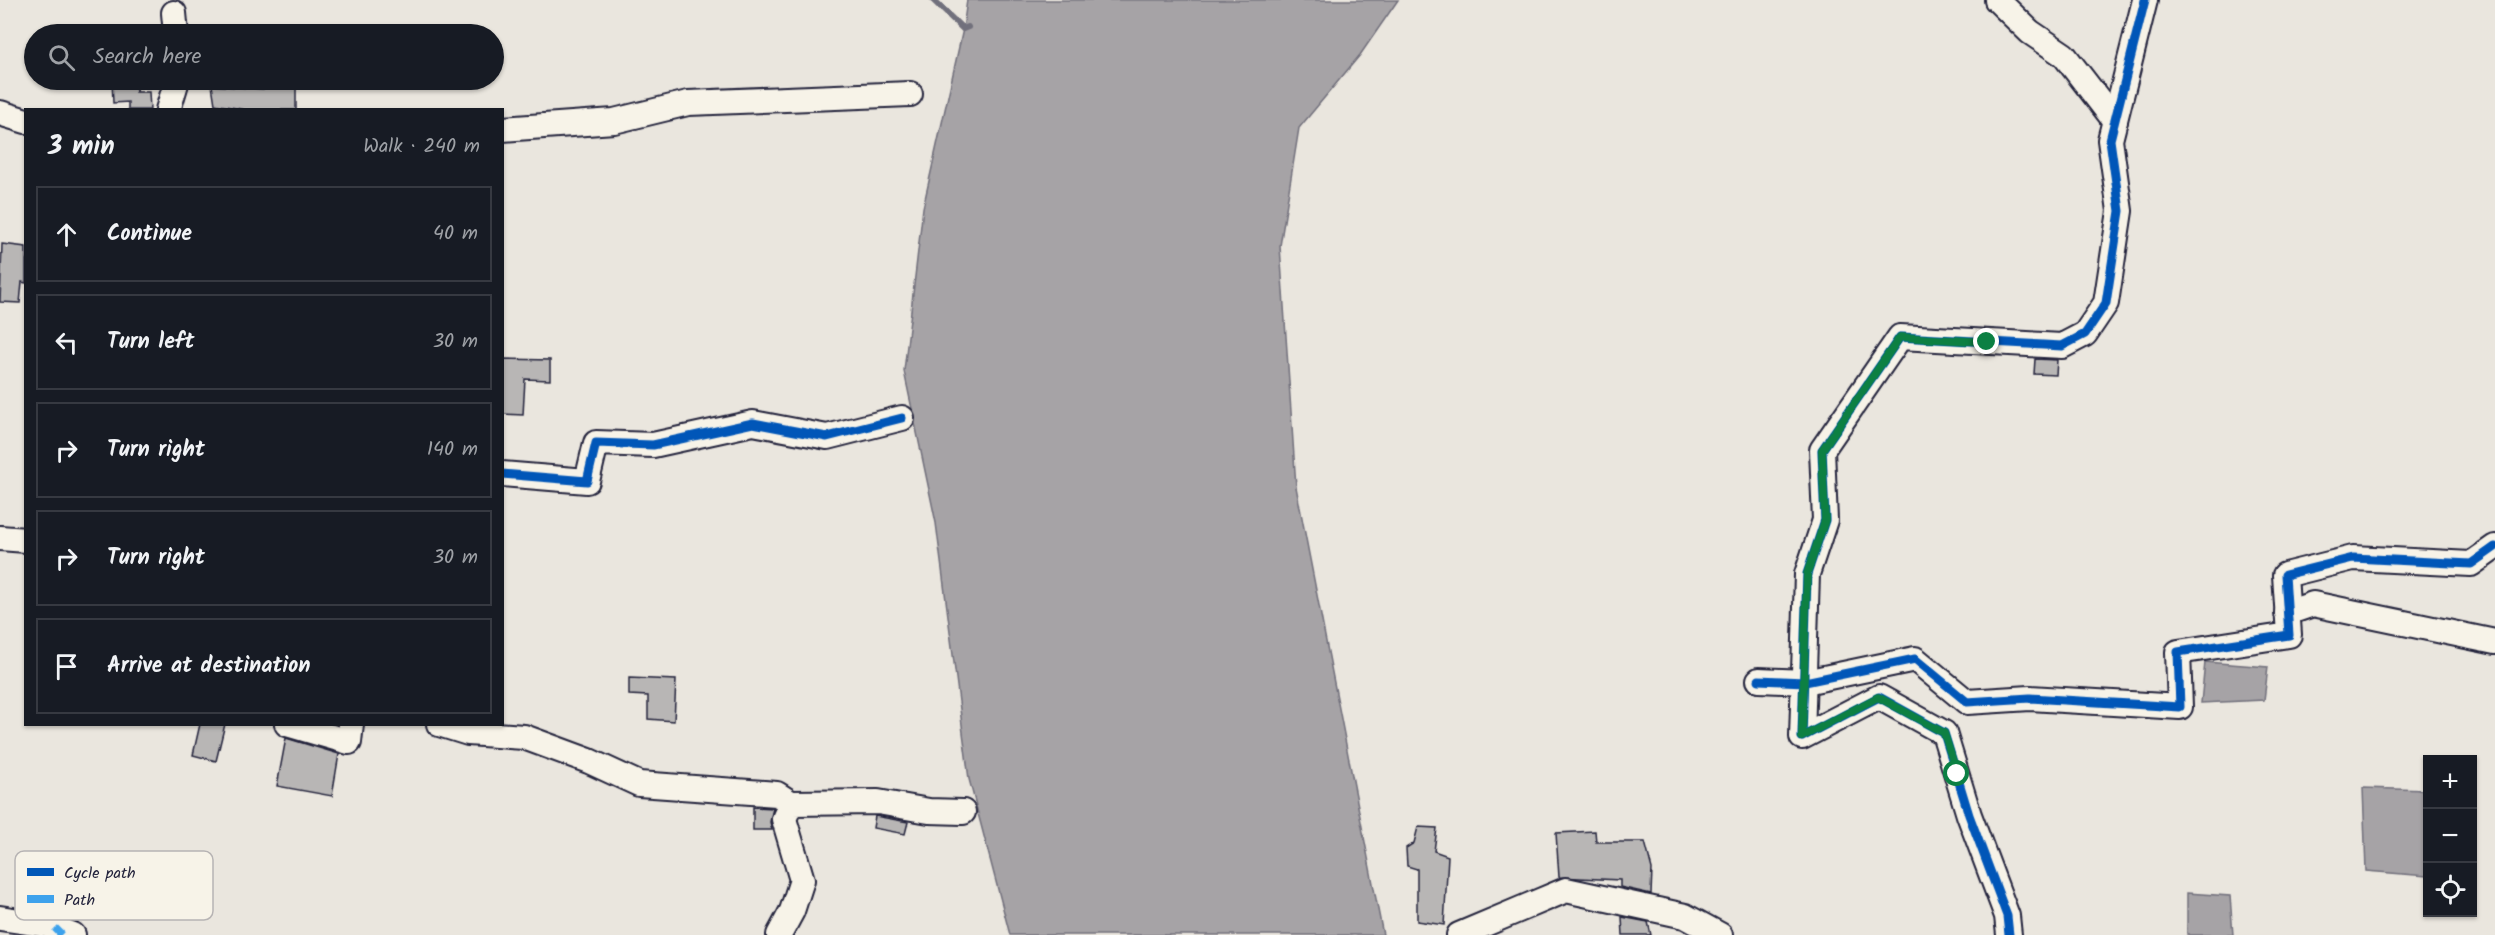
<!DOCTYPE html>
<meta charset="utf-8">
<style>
body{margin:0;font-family:Kalam,sans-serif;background:#242831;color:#f1f3f6}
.controls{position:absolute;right:18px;bottom:18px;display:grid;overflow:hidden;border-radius:0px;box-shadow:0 2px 4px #0004}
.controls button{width:54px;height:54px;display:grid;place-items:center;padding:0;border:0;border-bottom:2px solid #363941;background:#171b24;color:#f1f3f6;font:30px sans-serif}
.stop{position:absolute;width:18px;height:18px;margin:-14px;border:4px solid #0b8043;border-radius:50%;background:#fff}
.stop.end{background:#0b8043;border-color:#fff;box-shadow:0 2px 6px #0008}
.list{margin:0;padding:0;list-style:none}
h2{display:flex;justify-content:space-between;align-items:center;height:78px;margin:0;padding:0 24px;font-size:26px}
h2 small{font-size:20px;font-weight:400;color:#9ea1a6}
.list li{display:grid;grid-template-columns:39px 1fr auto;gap:18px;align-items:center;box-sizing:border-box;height:96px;margin:0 12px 12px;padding:0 12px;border:2px solid #363941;border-radius:0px}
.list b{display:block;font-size:22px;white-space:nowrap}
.list em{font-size:20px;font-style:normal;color:#9ea1a6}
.icon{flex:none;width:33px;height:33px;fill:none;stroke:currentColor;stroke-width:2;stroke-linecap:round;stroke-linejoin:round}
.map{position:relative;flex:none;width:2495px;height:935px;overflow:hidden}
.search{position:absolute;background:#171b24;box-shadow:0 2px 4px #0004;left:24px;top:24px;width:480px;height:66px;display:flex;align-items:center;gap:15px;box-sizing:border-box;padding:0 21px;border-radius:33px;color:#9ea1a6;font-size:22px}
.panel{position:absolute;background:#171b24;box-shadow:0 2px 4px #0004;left:24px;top:108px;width:480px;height:618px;border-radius:0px}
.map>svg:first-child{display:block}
</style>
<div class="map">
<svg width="2495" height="935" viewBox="0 0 2495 935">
<rect width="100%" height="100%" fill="#eae6de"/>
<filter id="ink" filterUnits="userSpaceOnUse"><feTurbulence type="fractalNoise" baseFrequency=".0167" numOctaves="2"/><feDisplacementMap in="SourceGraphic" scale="12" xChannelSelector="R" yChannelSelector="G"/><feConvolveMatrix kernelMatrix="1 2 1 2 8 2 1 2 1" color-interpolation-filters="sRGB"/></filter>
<g filter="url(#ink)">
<g fill="#a6a3a6" stroke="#716f7b" stroke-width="1.5">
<path d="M967,0h431l-38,55 -61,73 -19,118 16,241 87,448h-373l-41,-156 -33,-256 -32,-152 19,-163 40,-179z"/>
<path d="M2205,662l63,5 -4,33 -63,3z"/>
<path d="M2363,788l64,2v86l-61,-5z"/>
<path d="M2187,893l43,3 3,39h-46z"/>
</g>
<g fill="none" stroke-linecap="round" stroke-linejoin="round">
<path stroke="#716f7b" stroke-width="6" d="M933,0l30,29 5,-2"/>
</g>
<g fill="#b8b6b5" stroke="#22223b" stroke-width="1.5">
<path d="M112,80h25l-1,12h13l1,18h-22v-8l-15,1z"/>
<path d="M263,80h33v30h-50l-31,-6 -3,-19 51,4z"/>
<path d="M2,244l24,3v36l-4,-1 -2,21 -20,-1z"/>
<path d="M502,359l48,1v20l-25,-1 -2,36 -21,-1z"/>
<path d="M2035,359l22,1 -1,15 -22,-1z"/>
<path d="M629,678l47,2 -2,41 -26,-2v-23l-19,-1z"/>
<path d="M200,724h25l-9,37 -23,-6z"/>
<path d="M286,738l53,16 -7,42 -55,-10z"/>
<path d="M753,807l20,1 -3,14 2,8h-19z"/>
<path d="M875,816l33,6 -3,12 -32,-6z"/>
<path d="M1418,827l19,1 -3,23 14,5 -4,69 -27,-4v-52l-10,-3 -1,-18 8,-5z"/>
<path d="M1595,831l1,11h49l7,27 -1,25 -31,-7v-7l-61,-3 -3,-44z"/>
<path d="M1622,917l26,5 3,13h-28z"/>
</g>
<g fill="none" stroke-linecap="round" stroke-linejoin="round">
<defs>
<g id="minor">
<path d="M1997,0l33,32 34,23 51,66"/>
<path d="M174,13l2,21"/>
<path d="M168,110l9,-30"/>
<path d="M0,113l26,8"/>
<path d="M502,129l112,-8 74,-18 222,-9"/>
<path d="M502,474l85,7 9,-38 57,2 100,-22 74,14 75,-19"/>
<path d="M0,538l26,2"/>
<path d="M2287,613l26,-9 182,38"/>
<path d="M1759,680l46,2 110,-23 52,43 63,-4 150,9 -2,-55 111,-17 -4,-60 68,-17 118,6 24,-17"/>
<path d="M287,724l62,18 2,-18"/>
<path d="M439,724l29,9 56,4 65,24 50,23 138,10 14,9"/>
<path d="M0,918l47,7 26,10"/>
<path d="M779,935l13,-24 10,-31 -18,-61 7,-16 87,-1 51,9 34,1"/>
<path d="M1459,935l107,-45 119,26 35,19"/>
<path d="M2009,935l-2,-19 -38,-101 -25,-82 -65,-36 -77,40 5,-163 18,-54 -3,-70 78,-113 162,9 23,-12 21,-31 14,-92 -10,-71 35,-140"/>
</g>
</defs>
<use href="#minor" stroke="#22223b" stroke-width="28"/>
<use href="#minor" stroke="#f7f3e8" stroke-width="24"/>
<path stroke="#3ea2ec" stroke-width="8" stroke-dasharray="15 8" stroke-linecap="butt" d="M55,928l7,7"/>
<defs>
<g id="cycleway">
<path d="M502,474l85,7 9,-38 57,2 100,-22 74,14 75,-19"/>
<path d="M1759,680l46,2 110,-23 52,43 63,-4 150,9 -2,-55 111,-17 -4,-60 68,-17 118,6 24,-17"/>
<path d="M2009,935l-2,-19 -38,-101 -25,-82 -65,-36 -77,40 5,-163 18,-54 -3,-70 78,-113 162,9 23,-12 21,-31 14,-92 -10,-71 35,-140"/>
</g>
</defs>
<use href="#cycleway" stroke="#f7f3e8" stroke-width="13"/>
<use href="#cycleway" stroke="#0057b8" stroke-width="9"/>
</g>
</g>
<g fill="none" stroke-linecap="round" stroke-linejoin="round" filter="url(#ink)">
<path stroke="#0b8043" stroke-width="8" d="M1957,774l-13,-41 -66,-36 -76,40 5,-163 18,-54 -3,-70 78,-113 87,5"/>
</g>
<rect x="15" y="851" width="198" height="69" rx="9" fill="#f7f3e8" stroke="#b7b4b4" stroke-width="1.5"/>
<rect x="27" y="868" width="27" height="8" fill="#0057b8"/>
<rect x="27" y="895" width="27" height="8" fill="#3ea2ec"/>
<g font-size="16" fill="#22223b">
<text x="64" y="878">Cycle path</text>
<text x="64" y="905">Path</text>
</g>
</svg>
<div class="controls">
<button>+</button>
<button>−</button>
<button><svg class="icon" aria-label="locate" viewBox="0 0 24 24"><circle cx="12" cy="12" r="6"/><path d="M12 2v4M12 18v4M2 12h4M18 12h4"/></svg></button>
</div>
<div class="stop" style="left:1957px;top:774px"></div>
<div class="stop end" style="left:1987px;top:342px"></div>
<div class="search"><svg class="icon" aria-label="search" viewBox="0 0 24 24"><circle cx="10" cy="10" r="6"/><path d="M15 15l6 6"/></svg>Search here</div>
<section class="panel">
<h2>3 min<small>Walk · 240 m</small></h2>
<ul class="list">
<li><svg class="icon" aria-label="ahead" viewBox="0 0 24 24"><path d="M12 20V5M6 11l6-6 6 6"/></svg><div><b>Continue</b></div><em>40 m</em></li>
<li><svg class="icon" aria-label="left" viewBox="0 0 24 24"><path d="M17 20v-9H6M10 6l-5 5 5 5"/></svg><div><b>Turn left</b></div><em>30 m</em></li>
<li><svg class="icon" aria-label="right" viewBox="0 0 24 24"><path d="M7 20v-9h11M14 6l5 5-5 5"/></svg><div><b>Turn right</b></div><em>140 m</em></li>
<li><svg class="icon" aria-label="right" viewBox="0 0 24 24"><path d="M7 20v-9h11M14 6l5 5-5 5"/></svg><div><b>Turn right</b></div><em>30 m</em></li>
<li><svg class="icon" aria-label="arrive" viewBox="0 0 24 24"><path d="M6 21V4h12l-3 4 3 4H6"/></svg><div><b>Arrive at destination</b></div></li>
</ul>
</section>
</div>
